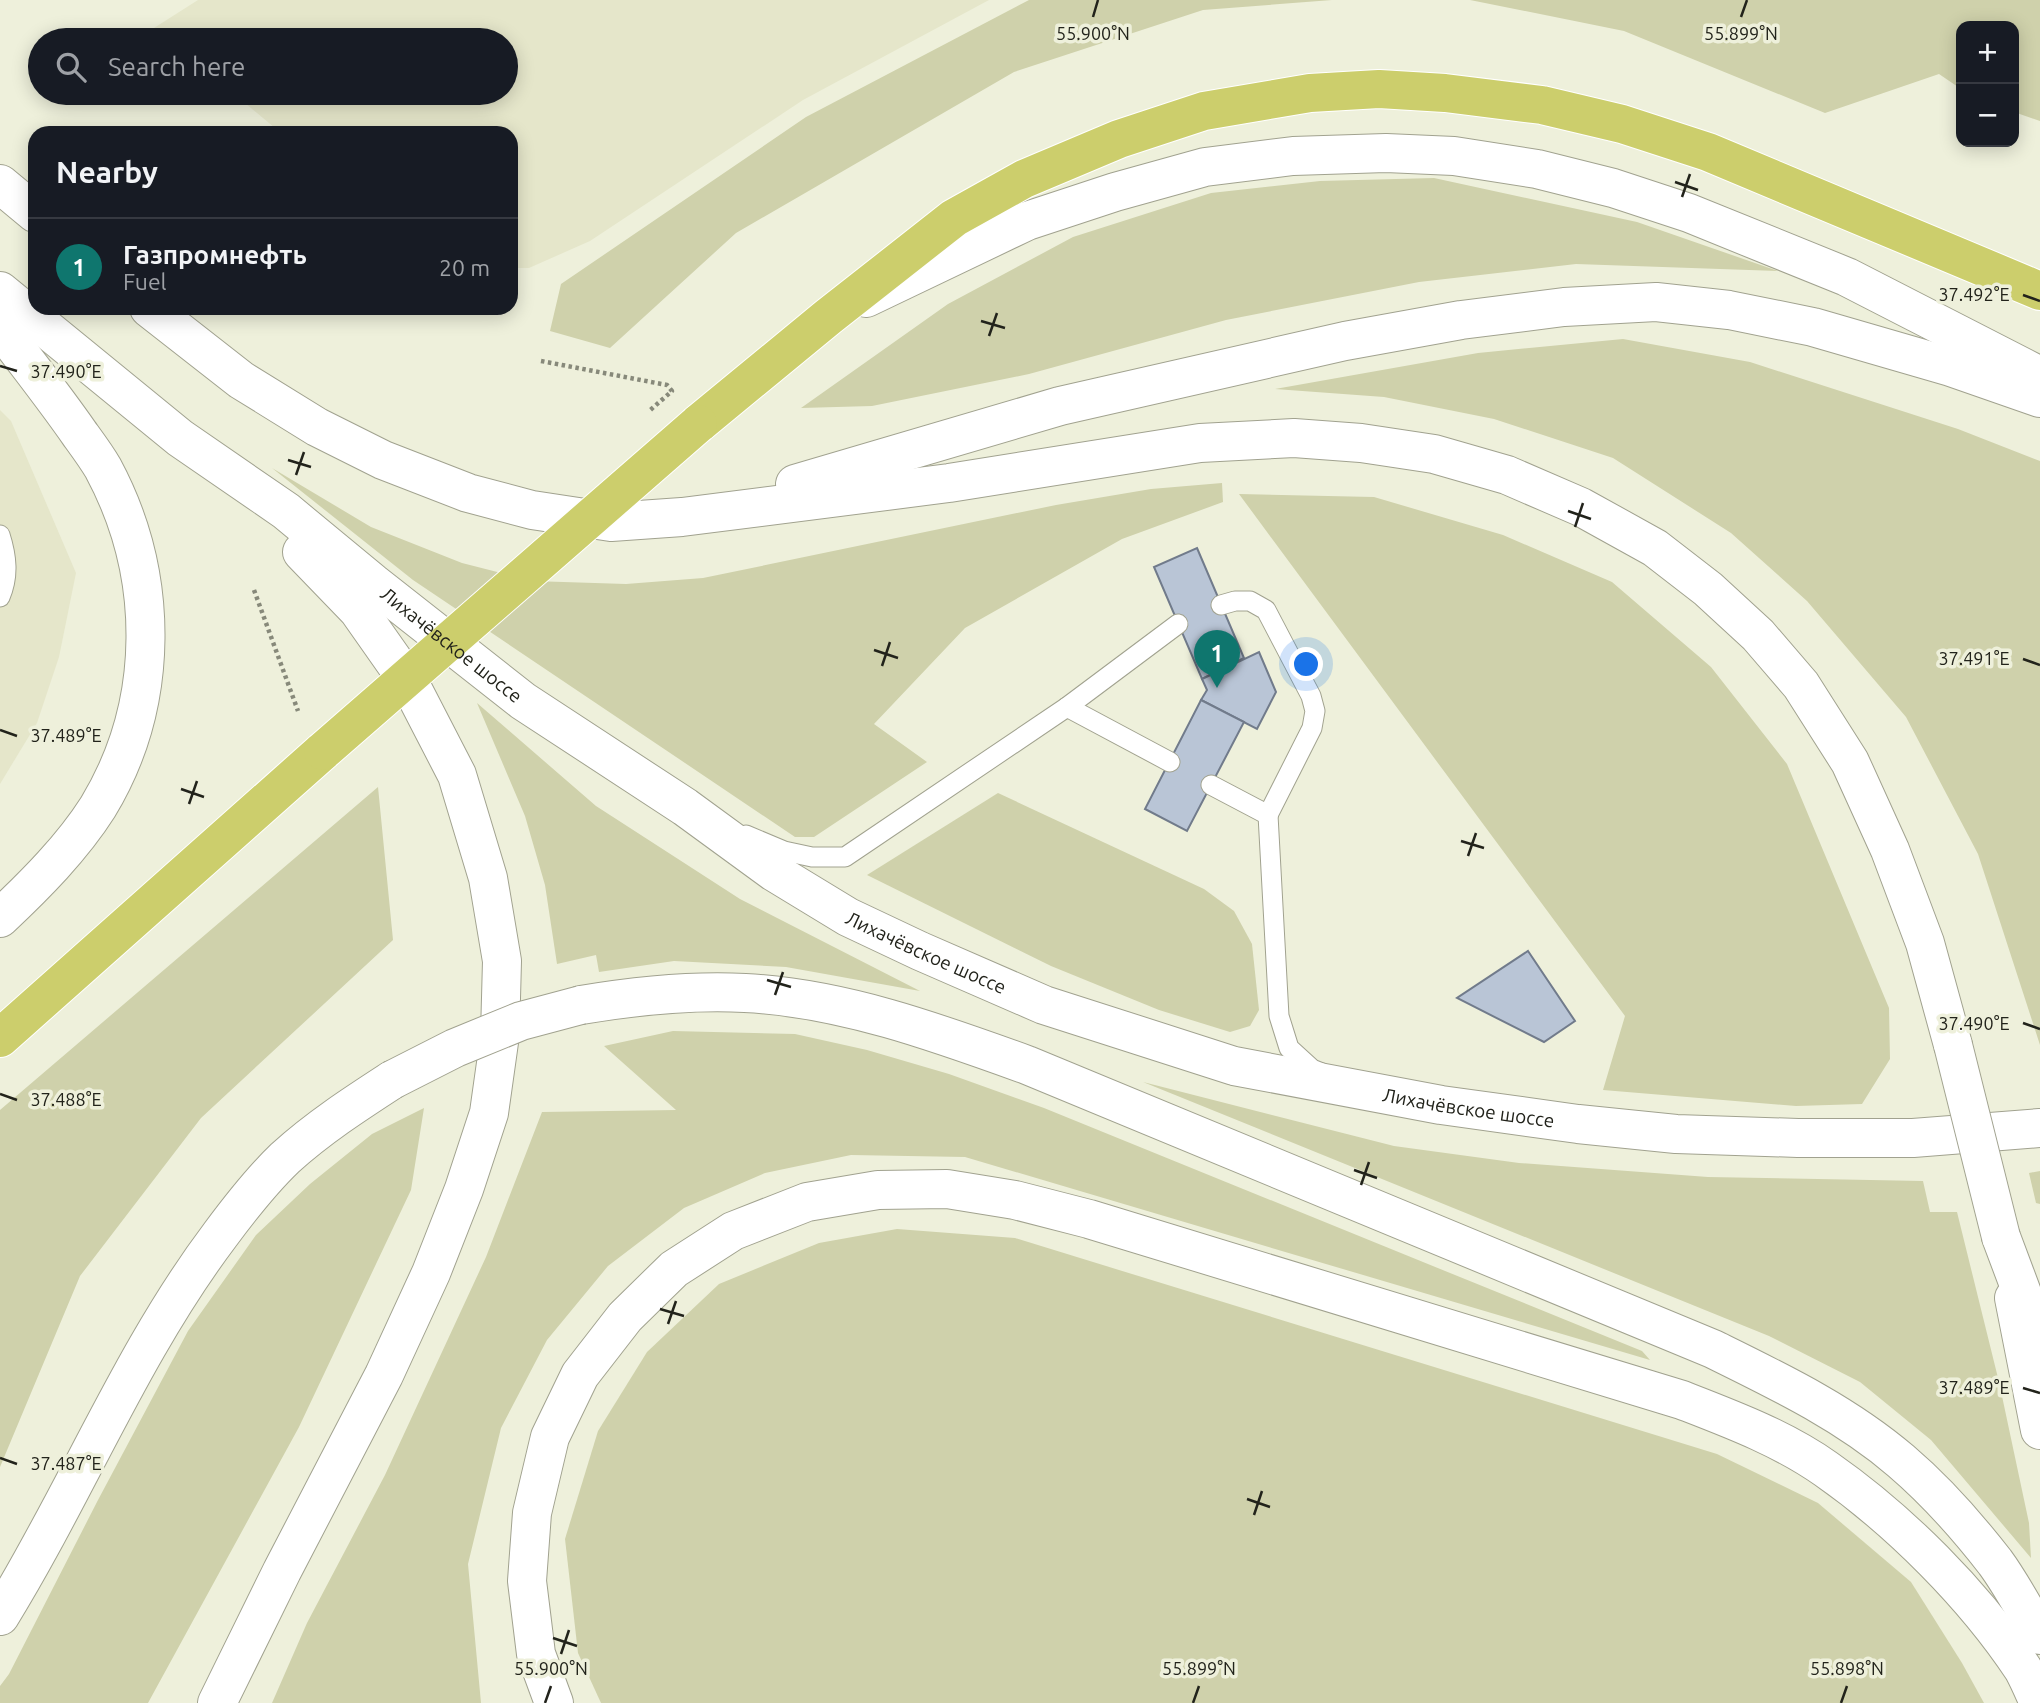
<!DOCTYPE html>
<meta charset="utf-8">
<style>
body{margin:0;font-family:Ubuntu,sans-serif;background:#242831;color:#f1f3f6}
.controls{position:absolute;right:21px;top:21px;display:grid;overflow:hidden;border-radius:14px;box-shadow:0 4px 18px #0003}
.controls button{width:63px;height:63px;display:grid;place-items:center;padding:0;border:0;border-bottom:2px solid #363941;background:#171b24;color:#f1f3f6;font:35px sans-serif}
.you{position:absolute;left:1307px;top:665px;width:24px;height:24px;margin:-18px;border:5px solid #fff;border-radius:50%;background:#1a73e8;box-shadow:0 0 0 10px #1a73e833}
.badge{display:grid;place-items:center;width:46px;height:46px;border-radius:50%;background:#0f766e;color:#fff;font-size:23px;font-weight:700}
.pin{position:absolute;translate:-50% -58px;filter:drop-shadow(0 2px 4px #0008)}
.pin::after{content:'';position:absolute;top:37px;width:24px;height:21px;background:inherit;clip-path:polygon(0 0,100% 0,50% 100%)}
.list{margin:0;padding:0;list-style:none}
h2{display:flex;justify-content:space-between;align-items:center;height:91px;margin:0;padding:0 28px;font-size:30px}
h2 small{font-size:23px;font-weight:400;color:#9ea1a6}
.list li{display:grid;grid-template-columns:46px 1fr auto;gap:21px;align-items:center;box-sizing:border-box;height:98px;padding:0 28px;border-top:2px solid #363941}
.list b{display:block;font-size:26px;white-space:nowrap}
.list p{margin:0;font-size:23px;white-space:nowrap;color:#9ea1a6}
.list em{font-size:23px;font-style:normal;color:#9ea1a6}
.icon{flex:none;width:38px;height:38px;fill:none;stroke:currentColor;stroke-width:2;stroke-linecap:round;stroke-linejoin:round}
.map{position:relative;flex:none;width:2040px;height:1703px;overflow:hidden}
.search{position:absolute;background:#171b24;box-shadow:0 4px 18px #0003;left:28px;top:28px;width:490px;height:77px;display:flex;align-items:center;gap:18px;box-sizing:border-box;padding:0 24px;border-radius:38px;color:#9ea1a6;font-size:26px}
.panel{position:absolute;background:#171b24;box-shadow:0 4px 18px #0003;left:28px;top:126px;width:490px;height:189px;border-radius:21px}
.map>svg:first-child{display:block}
</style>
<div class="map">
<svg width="2040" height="1703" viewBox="0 0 2040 1703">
<rect width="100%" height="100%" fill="#eef0db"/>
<g fill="#e5e6ca">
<path d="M198,0h791l-186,100 -213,141 -61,27h-18v-135h-230l-48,-40h273v-53h-337l-15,-12z"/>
<path d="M0,410l11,11 65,152 -17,84 -22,66 -37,61z"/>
</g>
<g fill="#cfd1ab">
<path d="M1029,0h303l-129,10 -189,62 -278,161 -126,115 -60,-17 11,-47 245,-167z"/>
<path d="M1470,0h570v121l-26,-9v-86h-53v63l-22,-15 -114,39 -201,-82z"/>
<path d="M1434,178l203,44 141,49 -202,-7 -157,18 -193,38 -197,54 -157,32 -71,2 147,-104 125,-67 138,-44 109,-12z"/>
<path d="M1623,339l127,23 208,67 82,32v584l-62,-191 -72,-137 -99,-116 -76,-68 -118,-75 -119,-39 -110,-22 -109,-8 203,-36z"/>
<path d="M272,468l99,59 91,36 70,18 94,3 77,-6 353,-73 95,-16 71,-6 1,19 -101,37 -157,89 -91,96 53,38 -113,75h-19l-382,-257z"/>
<path d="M1239,494l135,3 129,38 109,47 99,85 76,97 102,244 1,51 -28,45 -66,2 -193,-16 22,-74z"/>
<path d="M477,703l119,103 144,93 180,92 -134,-24 -112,-6 -75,11 -3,-17 -39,9 -12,-79 -20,-69z"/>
<path d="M378,787l15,153 -192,178 -121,158 -80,191v-357z"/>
<path d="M998,793l206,96 30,22 18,33 7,66 -9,16 -20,6 -71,-22 -108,-44 -184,-91z"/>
<path d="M673,1031l122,3 72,16 82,24 95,34 598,243 8,9 -685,-203 -114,-2 -86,18 -81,35 -76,58 -61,74 -46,88 -33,136 13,139h-209l35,-80 78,-148 101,-218 56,-145 134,-2 -72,-64z"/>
<path d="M1143,1082l251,64 125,17 189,14 215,4 7,31h27l42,170 30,141 2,35 -100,-118 -71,-58 -91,-46z"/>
<path d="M424,1108l-13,82 -112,237 -151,276h-148v-17l9,-12 89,-174 90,-169 68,-96 54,-51 62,-50z"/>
<path d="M2040,1171v33l-4,-1 -7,-30z"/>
<path d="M897,1229l118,9 702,216 101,49 93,79 51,81 22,40h-1383l-23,-50 -13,-114 33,-108 49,-79 72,-68 100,-41z"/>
</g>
<g fill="#b9c5d6" stroke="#717b8b" stroke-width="2">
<path d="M1197,548l47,110 -42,21 -48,-112z"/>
<path d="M1259,652l17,40 -19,37 -56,-29 6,-10 -5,-11z"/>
<path d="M1201,700l43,22 -57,109 -42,-22z"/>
<path d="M1528,951l47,70 -31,21 -87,-44z"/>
</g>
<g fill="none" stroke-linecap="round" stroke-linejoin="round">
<defs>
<g id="service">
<path d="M0,535c7,22 9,41 0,62"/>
<path d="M1221,605l14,-4h15l16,9 45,86 4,15 -3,17 -44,87"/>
<path d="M1067,707l111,-83"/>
<path d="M1211,785l57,30 11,201 10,32 23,21 10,4"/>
<path d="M746,835l38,16 28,6h33l222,-150 103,55"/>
</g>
<g id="tertiary">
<path d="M581,1005c54,-9 108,-15 164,-12 97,5 191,39 282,72l686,284c65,32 132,64 188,112 34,29 66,65 94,101 17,23 30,49 45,73"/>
<path d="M2014,1298l26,132"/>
<path d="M0,1616c77,-125 131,-263 220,-381 20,-27 41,-54 65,-77 33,-30 70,-54 107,-78"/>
<path d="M554,1703l-18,-49 -9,-73 5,-68 18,-76 30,-62 45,-58 49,-48 59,-38 74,-29 71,-12 69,-1 68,11 74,19 593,181c49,19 100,38 144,69 73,51 148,126 197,200 6,11 11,23 16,34"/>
</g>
<g id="secondary">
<path d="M0,184l35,29"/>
<path id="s1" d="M0,291l180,147 106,73 87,72 150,118 162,106 89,65 74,45 72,34 124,54 190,61 207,39 137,19 98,10 122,4h115l127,-10"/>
<path d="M866,298l161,-77 88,-29 90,-25 88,-11 93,-3 68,3 83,13 76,19 76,25 158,64 193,99"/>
<path d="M149,308l92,72 76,47 66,33 85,33 64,17 79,12 71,-5 267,-34 251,-40 94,-5 67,5 73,11 73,21 74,32 74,41 53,41 50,46 43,50 49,77 40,88 35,93 28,102"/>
<path d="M0,327c26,35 54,70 79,106 8,11 17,23 24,35 57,106 58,235 -5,339 -26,41 -63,78 -98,111"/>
<path d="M795,484l265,-78 285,-65 116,-21 103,-13 92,-5 73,8 84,17 138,40 89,31"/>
<path d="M2001,1237l39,104"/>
<path d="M217,1703l65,-132 102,-196 47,-102 33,-84 25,-76 11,-78 2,-74 -14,-83 -31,-103 -47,-91 -52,-74 -56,-58"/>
</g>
<g id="trunk">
<path d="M698,424l130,-107 126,-99 70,-39 95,-40 85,-28 106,-18 69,-4 66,4 97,12 80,19 86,28 332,139"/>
<path d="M0,1038l323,-287"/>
</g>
</defs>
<use href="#service" stroke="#a1a28f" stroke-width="21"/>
<use href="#tertiary" stroke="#a1a28f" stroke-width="40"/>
<use href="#secondary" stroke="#a1a28f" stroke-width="40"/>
<use href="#trunk" stroke="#fff" stroke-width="40"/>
<g stroke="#87897a" stroke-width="4.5" stroke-dasharray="3.5 3.5" stroke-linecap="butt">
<path d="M541,361l126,24 5,6 -24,21"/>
<path d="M254,590l44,121"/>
</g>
<use href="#service" stroke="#fff" stroke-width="19"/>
<use href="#tertiary" stroke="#fff" stroke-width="38"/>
<use href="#secondary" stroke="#fff" stroke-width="38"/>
<use href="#trunk" stroke="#ccce6c" stroke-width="38"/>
<defs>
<path id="tertiary-bridge" d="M392,1080l63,-32 66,-27 60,-16"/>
<path id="secondary-bridge" d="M1953,1045l48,192"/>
<path id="trunk-bridge" d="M323,751l375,-327"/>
</defs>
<use href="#tertiary-bridge" stroke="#a1a28f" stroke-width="40" stroke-linecap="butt"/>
<use href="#secondary-bridge" stroke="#a1a28f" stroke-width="40" stroke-linecap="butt"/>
<use href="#trunk-bridge" stroke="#fff" stroke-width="40" stroke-linecap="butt"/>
<use href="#tertiary-bridge" stroke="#fff" stroke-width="38"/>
<use href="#secondary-bridge" stroke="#fff" stroke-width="38"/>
<use href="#trunk-bridge" stroke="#ccce6c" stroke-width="38"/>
</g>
<path fill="none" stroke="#22231b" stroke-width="2.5" d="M1093,17l5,-17M1741,17l6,-17M1675,182l23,8M1682,197l8,-23M2023,295l17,6M981,321l24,7M989,336l8,-23M0,366l17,5M288,460l23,7M296,475l8,-23M1568,511l23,8M1575,527l8,-24M874,650l24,8M2023,659l17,6M882,666l8,-24M0,730l17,6M181,789l23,8M189,804l8,-23M1461,841l23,7M1468,856l8,-23M767,980l24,7M775,995l8,-23M2023,1023l17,6M0,1094l17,6M1354,1170l23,8M1361,1185l8,-23M660,1309l24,7M668,1324l8,-23M2023,1388l17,5M0,1458l17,6M1247,1499l23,8M1254,1515l8,-24M553,1638l24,8M561,1654l8,-24M545,1703l6,-17M1193,1703l6,-17M1841,1703l6,-17"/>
<g text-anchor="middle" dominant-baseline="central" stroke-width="7" stroke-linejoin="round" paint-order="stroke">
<g font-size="19" fill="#22231b" stroke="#eef0db">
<text stroke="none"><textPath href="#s1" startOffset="574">Лихачёвское шоссе</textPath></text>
<text stroke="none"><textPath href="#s1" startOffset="1141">Лихачёвское шоссе</textPath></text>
<text stroke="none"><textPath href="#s1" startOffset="1708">Лихачёвское шоссе</textPath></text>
</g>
</g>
<g font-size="18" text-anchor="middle" fill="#22231b" stroke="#eef0db" stroke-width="7" stroke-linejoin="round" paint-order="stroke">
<text x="1093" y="40">55.900°N</text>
<text x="1741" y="40">55.899°N</text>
<text x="1974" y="301">37.492°E</text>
<text x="66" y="378">37.490°E</text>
<text x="1974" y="665">37.491°E</text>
<text x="66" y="742">37.489°E</text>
<text x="1974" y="1030">37.490°E</text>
<text x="66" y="1106">37.488°E</text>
<text x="1974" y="1394">37.489°E</text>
<text x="66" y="1470">37.487°E</text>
<text x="551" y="1675">55.900°N</text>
<text x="1199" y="1675">55.899°N</text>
<text x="1847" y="1675">55.898°N</text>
</g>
</svg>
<div class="controls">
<button>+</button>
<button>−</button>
</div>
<div class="you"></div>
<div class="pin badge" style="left:1217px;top:688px">1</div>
<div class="search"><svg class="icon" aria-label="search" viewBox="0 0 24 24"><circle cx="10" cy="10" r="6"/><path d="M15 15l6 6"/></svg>Search here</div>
<section class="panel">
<h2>Nearby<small></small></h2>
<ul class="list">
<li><span class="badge">1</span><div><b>Газпромнефть</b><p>Fuel</p></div><em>20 m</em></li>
</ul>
</section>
</div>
